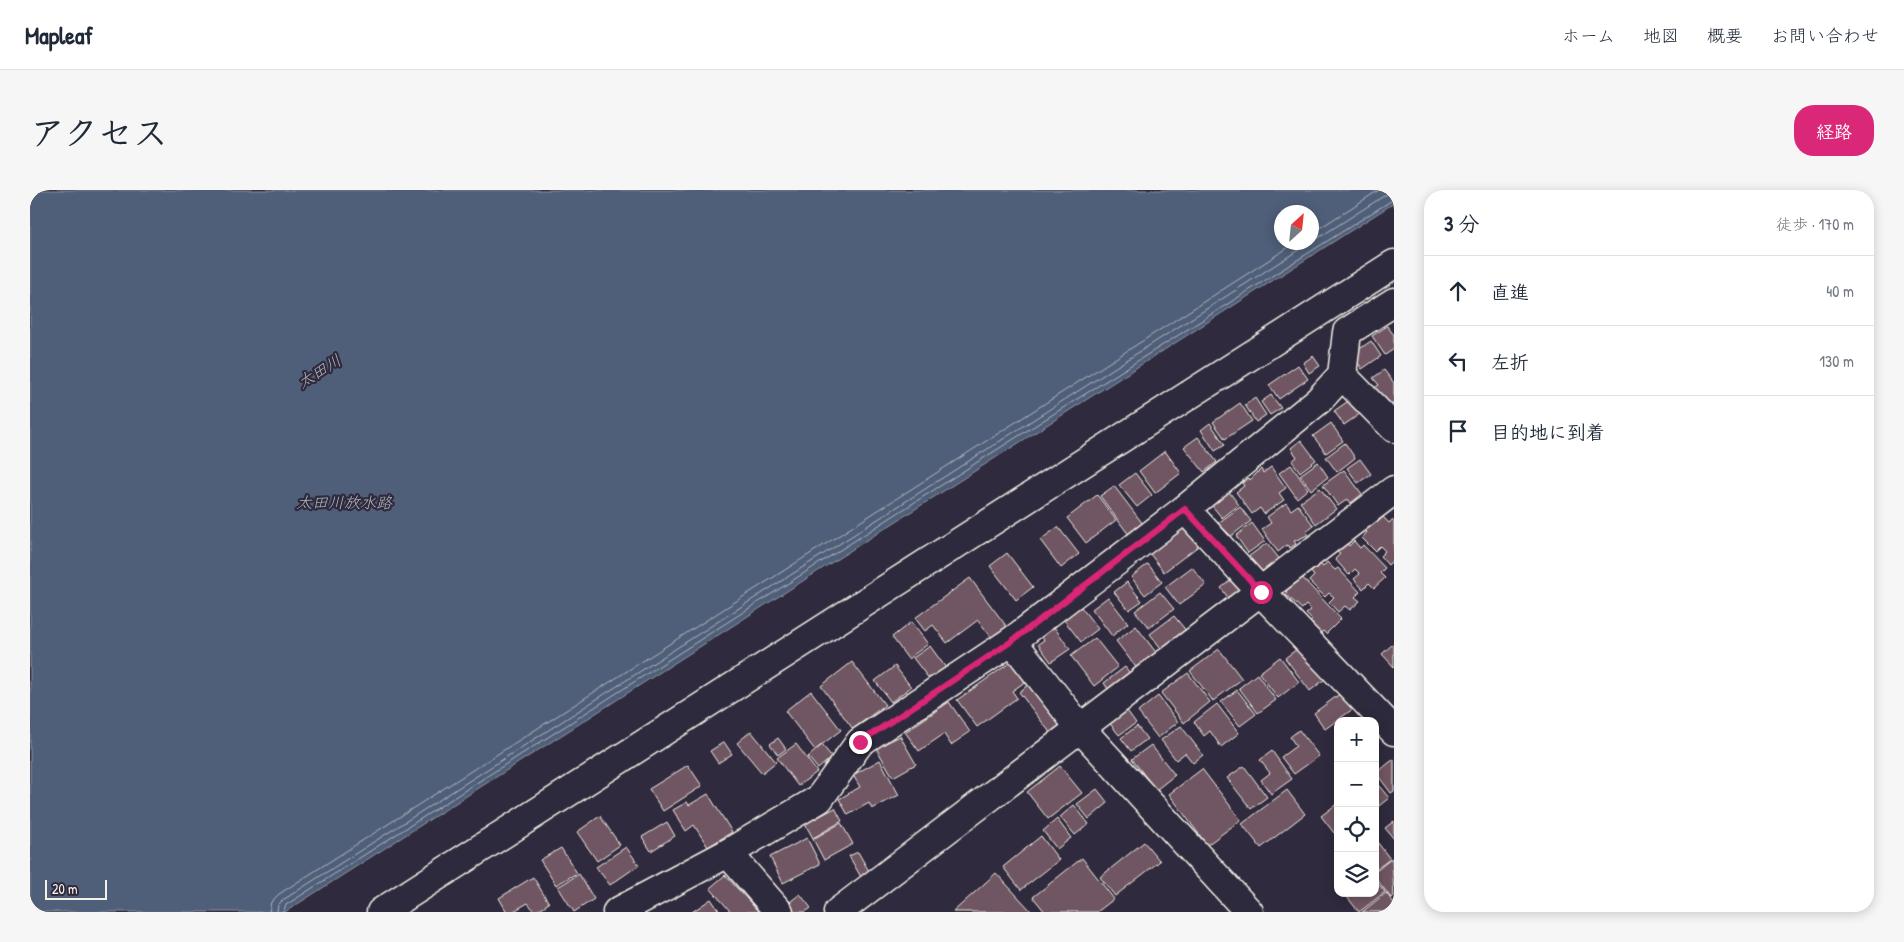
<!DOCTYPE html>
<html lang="ja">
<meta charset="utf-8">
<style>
body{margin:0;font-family:"Patrick Hand","Klee One",sans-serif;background:#f6f6f7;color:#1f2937}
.controls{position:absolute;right:15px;bottom:15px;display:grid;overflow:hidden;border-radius:10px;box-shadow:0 2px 12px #0003}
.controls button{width:45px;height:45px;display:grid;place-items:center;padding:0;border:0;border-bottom:1px solid #e0e1e3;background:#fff;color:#1f2937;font:25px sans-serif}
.compass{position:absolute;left:1244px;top:15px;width:45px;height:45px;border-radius:50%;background:#fff;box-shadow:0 2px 12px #0003;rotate:27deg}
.scale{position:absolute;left:15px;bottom:12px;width:62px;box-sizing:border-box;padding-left:5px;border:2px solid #f4f1e8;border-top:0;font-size:14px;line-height:18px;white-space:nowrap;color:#f4f1e8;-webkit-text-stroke:4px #2f2a3d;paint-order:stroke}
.stop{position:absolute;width:15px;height:15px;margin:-11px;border:4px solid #db2777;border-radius:50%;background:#fff}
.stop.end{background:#db2777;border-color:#fff;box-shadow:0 1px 5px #0008}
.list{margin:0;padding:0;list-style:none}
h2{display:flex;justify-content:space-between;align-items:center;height:65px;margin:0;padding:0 20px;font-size:21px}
h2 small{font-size:16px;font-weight:400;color:#747a83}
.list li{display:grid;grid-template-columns:32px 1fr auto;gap:15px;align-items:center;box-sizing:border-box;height:70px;padding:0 20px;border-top:1px solid #e0e1e3}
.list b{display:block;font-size:19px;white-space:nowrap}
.list em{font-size:16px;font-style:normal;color:#747a83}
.icon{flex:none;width:28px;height:28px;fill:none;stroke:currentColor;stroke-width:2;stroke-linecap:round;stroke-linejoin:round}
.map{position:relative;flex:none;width:1364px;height:722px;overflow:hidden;border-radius:20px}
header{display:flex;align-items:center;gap:30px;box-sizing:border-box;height:70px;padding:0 25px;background:#fff;border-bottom:1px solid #e0e1e3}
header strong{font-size:24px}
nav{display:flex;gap:28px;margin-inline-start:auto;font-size:18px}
.intro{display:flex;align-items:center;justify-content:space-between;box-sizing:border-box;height:120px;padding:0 30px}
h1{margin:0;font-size:35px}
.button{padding:12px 22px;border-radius:20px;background:#db2777;color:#fff;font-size:18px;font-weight:700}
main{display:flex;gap:30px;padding:0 30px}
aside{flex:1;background:#fff;border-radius:20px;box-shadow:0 2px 12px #0003}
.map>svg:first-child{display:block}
</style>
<header>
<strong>Mapleaf</strong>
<nav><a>ホーム</a><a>地図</a><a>概要</a><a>お問い合わせ</a></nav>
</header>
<div class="intro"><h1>アクセス</h1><a class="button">経路</a></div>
<main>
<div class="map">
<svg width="1364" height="722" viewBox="0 0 1364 722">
<rect width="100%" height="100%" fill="#2f2a3d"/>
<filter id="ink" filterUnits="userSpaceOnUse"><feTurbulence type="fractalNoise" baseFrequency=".02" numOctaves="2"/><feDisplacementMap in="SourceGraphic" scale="10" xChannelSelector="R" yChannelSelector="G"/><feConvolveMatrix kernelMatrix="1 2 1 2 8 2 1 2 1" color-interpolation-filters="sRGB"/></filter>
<g filter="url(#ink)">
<path fill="#505e79" stroke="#9299a5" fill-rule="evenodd" d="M0,0h1364v13l-1109,709h-255zM1252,22h30v30h-30z"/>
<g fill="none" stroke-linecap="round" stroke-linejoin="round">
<g stroke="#b2b6bc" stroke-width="1">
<path d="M1282,43l67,-43"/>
<path d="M1282,52l75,-48 7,-1"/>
<path d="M239,722l2,-10 8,-8 1018,-652"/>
<path d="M247,722l1,-7 5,-5 1028,-658"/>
<path d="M253,722l3,-7 693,-444 415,-262"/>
</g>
</g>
<g fill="#6f5762" stroke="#f4f1e8">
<path d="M1357,136l7,9v14l-9,6 -13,-19z"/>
<path d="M1341,151l10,15 -19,13 -7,-11v-6z"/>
<path d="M1283,166l7,10 -11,7 -6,-10z"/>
<path d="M1268,175l10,14 -29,20 -10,-14z"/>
<path d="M1354,180l10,13v20l-10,8 -15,-20 10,-6 -6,-7z"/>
<path d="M1241,205l10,13 -11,7 -9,-13z"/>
<path d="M1324,207l10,14 -20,14 -10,-14z"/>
<path d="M1225,208l11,17 -10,7 -11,-17z"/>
<path d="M1210,213l12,18 -27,18 -12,-17z"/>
<path d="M1180,233l15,22 -10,6 -14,-21z"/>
<path d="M1301,233l12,18 -17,12 -13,-17z"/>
<path d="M1168,247l19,25 -13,10 -20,-25z"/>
<path d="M1271,250l15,20 -16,12 -8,-11 5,-4 -6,-9z"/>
<path d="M1315,253l10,15 -18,14 -11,-15z"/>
<path d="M1135,261l16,22 -26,20 -16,-22z"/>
<path d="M1330,269l11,15 -13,9 -11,-15z"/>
<path d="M1288,272l10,15 -17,13 -11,-15z"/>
<path d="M1261,275l17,24 -11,9 -18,-25z"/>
<path d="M1241,277l15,21 -7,5 5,7 -20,14 -4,-6 -8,6 -16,-22 8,-6 -2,-3 7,-5 1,2 11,-11 2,4z"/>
<path d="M1314,280l18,24 -11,9 -3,-4 -10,7 -15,-21z"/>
<path d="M1105,283l17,22 -15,12 -18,-22z"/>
<path d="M1084,296l29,38 -14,11 -29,-39z"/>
<path d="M1290,298l16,21 -20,15 -16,-22z"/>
<path d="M1197,299l12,16 -17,13 -13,-16z"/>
<path d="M1067,305l19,25 -30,23 -19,-25z"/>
<path d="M1256,313l5,7 7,-5 16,21 -8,6 2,3 -14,6 2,3 -6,4 -3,-3 -9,7 -16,-23 9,-6 -4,-6z"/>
<path d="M1210,317l11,14 -20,15 -13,-13z"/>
<path d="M1353,327l6,6 3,-3 2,2v37l-6,6 -8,-9 5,-5 -5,-5 -5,5 -13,-13 5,-6 -3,-3 10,-9 3,3z"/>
<path d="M1222,333l13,18 -17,12 -12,-17z"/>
<path d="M1157,336l14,18 -37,28 -14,-18z"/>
<path d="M1028,337l21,27 -18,14 -21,-28z"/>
<path d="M1324,351l6,7 3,-3 22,23 -5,5 5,5 -11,10 -5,-5 -6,6 -9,-10 6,-5 -5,-5 -6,6 -14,-16 5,-5 -3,-2 10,-9 2,3z"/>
<path d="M1237,353l14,18 -17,13 -16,-17z"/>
<path d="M977,363l26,34 -17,13 -26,-34z"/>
<path d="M1297,372l8,8 3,-2 22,24 -5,5 5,4 -10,9 -5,-4 -7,6 -9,-10 5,-5 -5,-4 -4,4 -16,-16 5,-5 -3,-4 9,-8 3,3z"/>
<path d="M1118,374l14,18 -17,13 -14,-18z"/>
<path d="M1162,377l14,18 -27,20 -14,-18z"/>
<path d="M1269,384l42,45 -15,15 -3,-3 -3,2 -10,-11 2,-2 -6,-6 5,-4 -5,-5 -4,4 -17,-15 2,-2 -4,-4z"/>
<path d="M1207,385l11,15 -16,13 -11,-15z"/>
<path d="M940,388l37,49 -15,11 -14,-18 -31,23 -14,-18 -8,6 -10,-13z"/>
<path d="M1097,392l15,19 -13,9 -15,-18z"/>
<path d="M1130,402l14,17 -25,19 -14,-17z"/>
<path d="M1078,407l20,26 -16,13 -20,-27z"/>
<path d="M1051,417l17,22 -17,13 -17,-22z"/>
<path d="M1144,426l14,17 -24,19 -14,-18z"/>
<path d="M881,432l17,22 -20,15 -16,-22z"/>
<path d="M1106,436l25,33 -20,15 -25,-33z"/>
<path d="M1024,437l16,22 -19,13 -13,-18 6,-4 -3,-4z"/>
<path d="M1065,448l23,29 -24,19 -23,-30z"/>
<path d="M1275,453l19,25 1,11 -15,12 -25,-33z"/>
<path d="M1364,453v24l-12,-13z"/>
<path d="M900,456l16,22 -16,12 -17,-22z"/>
<path d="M1189,459l23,30 -29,22 -23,-30z"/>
<path d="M1250,467l19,25 -21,16 -19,-25z"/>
<path d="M822,472l33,43 -32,24 -32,-43z"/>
<path d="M981,472l14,20 -13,9 5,7 -40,29 -20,-27z"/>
<path d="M865,476l16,21 -20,15 -16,-21z"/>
<path d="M1095,477l9,11 -22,17 -8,-12z"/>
<path d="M1158,483l22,29 -26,21 -23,-30z"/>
<path d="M1227,484l19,26 -18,13 -19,-25z"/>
<path d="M1002,492l35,47 -12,10 -36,-47z"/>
<path d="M1207,500l19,24 -16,12 -19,-24z"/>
<path d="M781,501l30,39 -26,20 -30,-39z"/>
<path d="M1311,503l12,16 -28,20 -11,-16z"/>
<path d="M1128,506l20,26 -20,16 -20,-26z"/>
<path d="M919,512l21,30 -19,13 -7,-11 -25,17 -14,-19z"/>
<path d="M1187,514l22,29 -18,14 -11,-16 -6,5 -10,-14z"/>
<path d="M1095,518l11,15 -17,12 -11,-14z"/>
<path d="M1107,536l10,13 -16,12 -10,-13z"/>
<path d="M1151,536l22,29 -10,8 -8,-10 -9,7 -15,-20z"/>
<path d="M1269,540l20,26 -25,18 -13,-17 15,-11 -6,-9z"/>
<path d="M721,541l25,31 -14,11 -25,-30z"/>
<path d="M870,546l16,28 -23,13 -17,-29z"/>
<path d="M748,548l8,11 -8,6 -8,-11z"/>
<path d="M694,552l8,12 -14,9 -8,-12z"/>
<path d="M766,554l21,28 -19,14 -21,-28z"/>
<path d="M792,555l10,12 -14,12 -10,-12z"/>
<path d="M1121,555l24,30 -19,15 -24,-31z"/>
<path d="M1242,561l20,28 -21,15 -10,-14 9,-7 -10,-13z"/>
<path d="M1364,569v32l-3,2 -15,-20z"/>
<path d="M850,570l19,35 -27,14 -3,-6 -21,12 -9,-16 21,-12 -7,-12z"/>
<path d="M658,575l14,21 -39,25 -14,-22z"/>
<path d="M1030,576l22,27 -34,26 -21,-27z"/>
<path d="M1214,576l23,31 -16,12 -24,-31z"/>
<path d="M1172,579l39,51 -34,25 -38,-51z"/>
<path d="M1345,591l14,17 -14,11z"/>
<path d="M1067,599l11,14 -19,16 -12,-15z"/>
<path d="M1257,600l18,24 -44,34 -19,-24z"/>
<path d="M678,604l24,38 -24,15 -14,-22 -8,6 -13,-21 14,-8 2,3z"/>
<path d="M1308,613v27l-4,3 -13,-17z"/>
<path d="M1044,615l15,19 -14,11 -15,-18z"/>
<path d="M805,618l7,13 -29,17 -8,-14z"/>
<path d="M570,626l20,29 -23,16 -20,-29z"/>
<path d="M1027,629l14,19 -14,11 -14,-18z"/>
<path d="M1364,631v18l-9,-11z"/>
<path d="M637,632l8,14 -24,15 -9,-14z"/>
<path d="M811,633l12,21 -29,16 -11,-21z"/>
<path d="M1011,646l18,24 -38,30 -18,-23z"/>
<path d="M777,648l13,26 -37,19 -13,-26z"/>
<path d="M1345,649l15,20 -15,11z"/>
<path d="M1114,652l16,19 -45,35 -15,-19z"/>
<path d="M596,657l13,18 -29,20 -14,-18z"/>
<path d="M531,658l16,25 -21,12 -16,-25z"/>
<path d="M828,662l12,21 -9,4 -12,-21z"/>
<path d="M1052,668l32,41 -17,13h-52l-12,-15z"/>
<path d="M1362,668l2,38 -3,2 -16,-21v-5z"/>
<path d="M966,683l36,39h-79z"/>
<path d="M549,684l15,25 -20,13 -16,-25z"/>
<path d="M695,685l34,37h-28l-21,-24z"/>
<path d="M503,687l16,26 -14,9 -7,-9 -16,9h-5l-8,-14z"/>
<path d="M1345,690l10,12 -26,20 -12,-15 5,-4h23z"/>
<path d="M1356,703l8,10 -2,9h-30z"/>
<path d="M770,704l11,14 -6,4h-13l-6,-7z"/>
<path d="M681,709l9,13h-28z"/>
</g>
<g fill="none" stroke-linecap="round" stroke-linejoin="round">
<defs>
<g id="minor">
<path d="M1312,185l52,53"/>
<path d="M1155,319l76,83 133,139"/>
<path d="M982,451l69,88 168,183"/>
<path d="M698,663l51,59"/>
<path d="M351,722l1013,-648"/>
<path d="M587,722l111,-59 91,-54 41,-57 152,-101 173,-132 134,-109 23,-25 5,-43 47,-30"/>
<path d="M808,722l556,-422"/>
</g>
</defs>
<use href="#minor" stroke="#f4f1e8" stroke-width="31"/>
<use href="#minor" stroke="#2f2a3d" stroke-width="28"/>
</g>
</g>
<g fill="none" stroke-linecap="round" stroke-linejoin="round" filter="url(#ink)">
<path stroke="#db2777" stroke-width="6" d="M830,552l152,-101 173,-132 76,83"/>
</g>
<g text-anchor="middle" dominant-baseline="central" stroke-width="4.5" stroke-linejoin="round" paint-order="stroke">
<g font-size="16" font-style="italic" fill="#b2b6bc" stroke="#2f2a3d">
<text transform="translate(289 181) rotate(-32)">太田川</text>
<text x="314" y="312">太田川放水路</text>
</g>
</g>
</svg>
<div class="controls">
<button>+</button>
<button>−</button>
<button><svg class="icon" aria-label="locate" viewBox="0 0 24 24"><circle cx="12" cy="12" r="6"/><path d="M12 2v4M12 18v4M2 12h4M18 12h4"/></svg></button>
<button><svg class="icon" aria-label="layers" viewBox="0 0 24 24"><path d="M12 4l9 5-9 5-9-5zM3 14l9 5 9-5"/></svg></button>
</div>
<svg class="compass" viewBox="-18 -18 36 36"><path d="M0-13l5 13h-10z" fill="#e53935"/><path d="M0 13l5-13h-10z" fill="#747a83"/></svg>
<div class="scale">20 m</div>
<div class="stop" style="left:1231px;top:402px"></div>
<div class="stop end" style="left:830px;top:552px"></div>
</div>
<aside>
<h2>3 分<small>徒歩 · 170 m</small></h2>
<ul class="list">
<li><svg class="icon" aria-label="ahead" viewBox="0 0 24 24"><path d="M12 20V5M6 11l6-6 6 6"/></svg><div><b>直進</b></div><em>40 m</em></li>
<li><svg class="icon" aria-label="left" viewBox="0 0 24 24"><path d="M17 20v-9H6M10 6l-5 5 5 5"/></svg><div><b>左折</b></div><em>130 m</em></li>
<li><svg class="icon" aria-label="arrive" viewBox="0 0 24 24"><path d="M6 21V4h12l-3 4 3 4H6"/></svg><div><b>目的地に到着</b></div></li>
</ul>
</aside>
</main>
